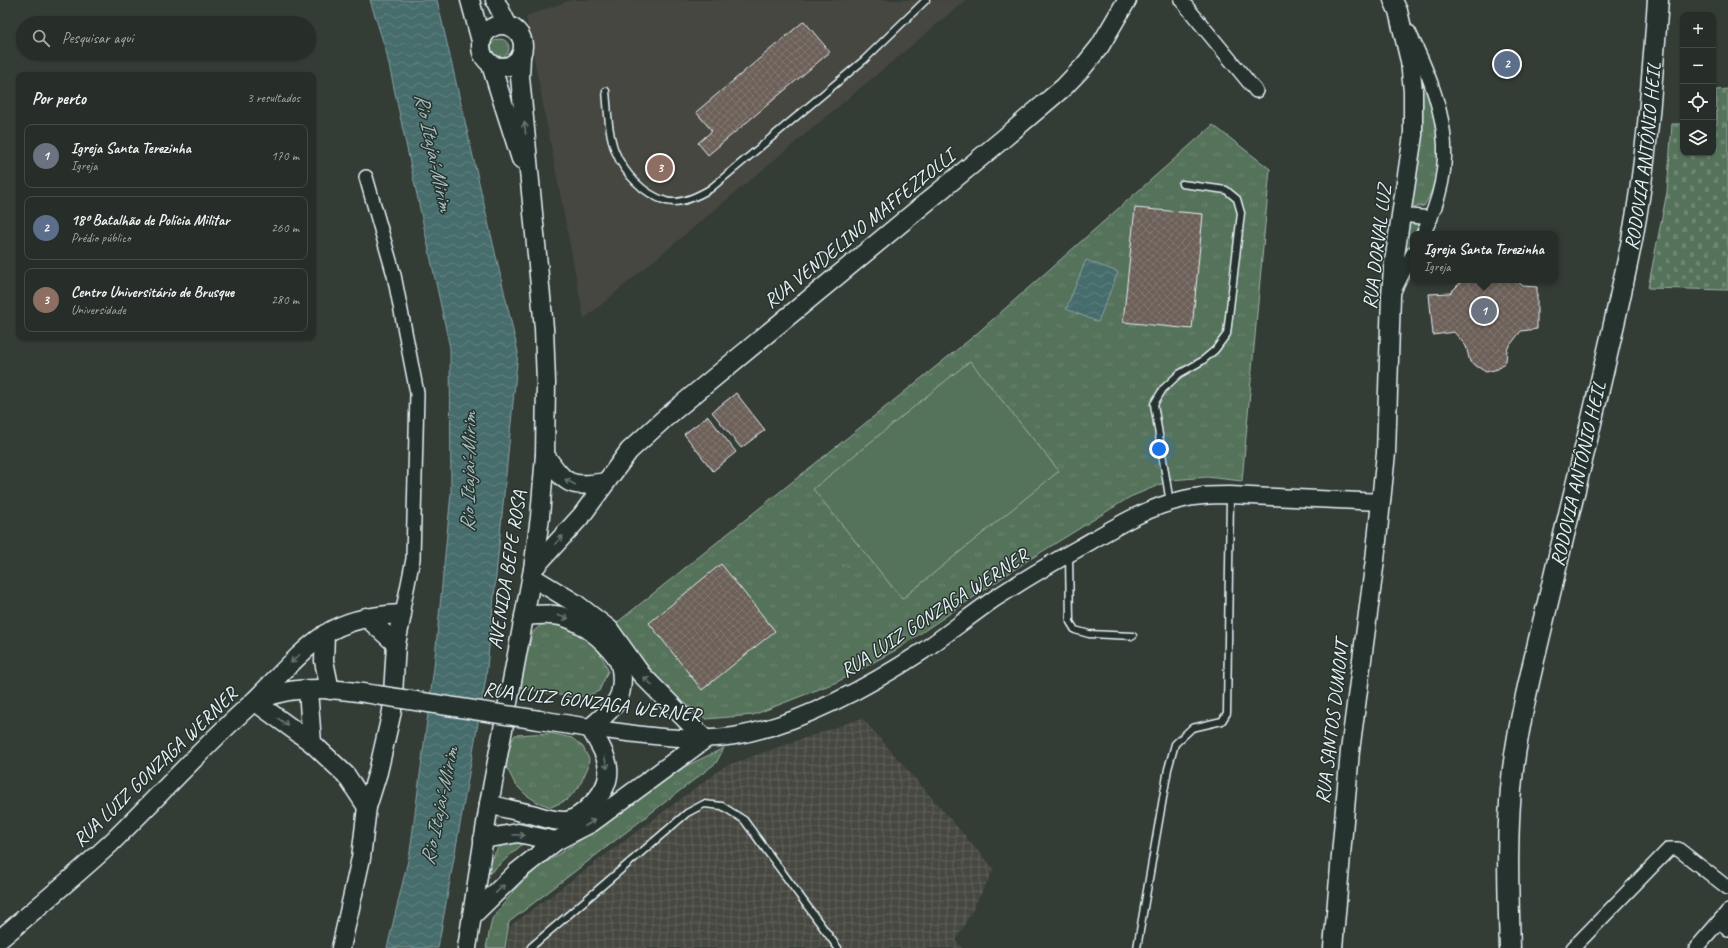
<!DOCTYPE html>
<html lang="pt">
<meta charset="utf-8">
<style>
body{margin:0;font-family:Caveat,sans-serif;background:#333934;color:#f1f3f6}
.controls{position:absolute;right:12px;top:12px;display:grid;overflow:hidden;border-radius:8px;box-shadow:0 1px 3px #0004}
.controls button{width:36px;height:36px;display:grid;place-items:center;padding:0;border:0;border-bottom:1px solid #434945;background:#272d28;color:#f1f3f6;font:20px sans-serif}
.you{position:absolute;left:1159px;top:449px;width:14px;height:14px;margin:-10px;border:3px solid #fff;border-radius:50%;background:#1a73e8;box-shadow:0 0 0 6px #1a73e833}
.badge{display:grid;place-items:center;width:26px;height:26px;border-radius:50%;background:#ff9aa2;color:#fff;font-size:13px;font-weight:700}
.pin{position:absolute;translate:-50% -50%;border:2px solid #fff;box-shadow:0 1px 4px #0006}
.popup{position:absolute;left:1410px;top:231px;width:148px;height:52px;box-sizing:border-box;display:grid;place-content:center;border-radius:8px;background:#272d28;filter:drop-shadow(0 1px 3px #0005);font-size:13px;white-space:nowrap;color:#a4a8a8}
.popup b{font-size:15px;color:#f1f3f6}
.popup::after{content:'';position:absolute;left:50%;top:100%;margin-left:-8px;border:8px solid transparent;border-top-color:#272d28}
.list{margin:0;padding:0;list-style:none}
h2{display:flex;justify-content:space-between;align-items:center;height:52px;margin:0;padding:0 16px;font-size:17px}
h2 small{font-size:13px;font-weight:400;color:#a4a8a8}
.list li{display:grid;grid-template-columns:26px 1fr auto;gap:12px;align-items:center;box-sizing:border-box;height:64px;margin:0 8px 8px;padding:0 8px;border:1px solid #434945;border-radius:8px}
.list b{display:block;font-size:15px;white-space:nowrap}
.list p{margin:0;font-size:13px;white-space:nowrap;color:#a4a8a8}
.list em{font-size:13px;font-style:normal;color:#a4a8a8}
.icon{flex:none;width:22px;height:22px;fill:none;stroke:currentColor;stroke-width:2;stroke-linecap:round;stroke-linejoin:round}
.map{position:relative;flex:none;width:1728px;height:948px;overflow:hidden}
.search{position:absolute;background:#272d28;box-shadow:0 1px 3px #0004;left:16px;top:16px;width:300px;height:44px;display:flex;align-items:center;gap:10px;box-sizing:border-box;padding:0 14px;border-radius:22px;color:#a4a8a8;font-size:15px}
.panel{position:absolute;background:#272d28;box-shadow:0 1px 3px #0004;left:16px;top:72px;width:300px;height:268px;border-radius:8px}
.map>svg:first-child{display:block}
</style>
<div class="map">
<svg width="1728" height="948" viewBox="0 0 1728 948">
<defs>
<pattern id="industrial-grid" width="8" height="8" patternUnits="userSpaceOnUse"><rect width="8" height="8" fill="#454740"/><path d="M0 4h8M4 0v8" fill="none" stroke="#60625c"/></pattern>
<pattern id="grass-tufts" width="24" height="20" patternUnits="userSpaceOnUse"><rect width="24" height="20" fill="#55725a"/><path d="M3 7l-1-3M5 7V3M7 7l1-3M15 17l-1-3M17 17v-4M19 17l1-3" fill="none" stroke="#6d8772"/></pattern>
<pattern id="cemetery-stones" width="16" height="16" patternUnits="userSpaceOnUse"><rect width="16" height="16" fill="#55725a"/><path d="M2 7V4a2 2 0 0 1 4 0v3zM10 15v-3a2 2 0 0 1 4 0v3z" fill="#6d8772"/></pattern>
<pattern id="water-waves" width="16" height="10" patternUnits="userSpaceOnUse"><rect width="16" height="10" fill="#476c6c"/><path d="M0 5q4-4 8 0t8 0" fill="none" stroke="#628182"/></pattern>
<pattern id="building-cross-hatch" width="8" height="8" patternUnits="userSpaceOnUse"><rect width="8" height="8" fill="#6c6059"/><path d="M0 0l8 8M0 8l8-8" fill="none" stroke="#817772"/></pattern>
</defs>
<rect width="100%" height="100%" fill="#343c36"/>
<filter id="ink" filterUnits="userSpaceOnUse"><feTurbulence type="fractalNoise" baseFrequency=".025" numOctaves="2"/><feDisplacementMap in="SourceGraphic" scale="8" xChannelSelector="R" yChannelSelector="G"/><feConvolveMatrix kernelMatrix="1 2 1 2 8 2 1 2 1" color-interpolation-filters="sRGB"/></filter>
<g filter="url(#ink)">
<path fill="#454740" d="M571,0h395l-382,319 -58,-303z"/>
<path fill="url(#industrial-grid)" d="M862,718l132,151 -38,72 6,7h-455l3,-22 215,-160z"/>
<g fill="url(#grass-tufts)" stroke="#9eb2a9">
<circle cx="500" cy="48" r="9"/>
<path d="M1420,62c14,48 32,98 4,144l-13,2 -1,-13z"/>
<path d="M1213,125l57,44 -28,312 -35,-4 -36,3 -41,17 -103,64 -131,89 -59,32 -84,33 -47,4 -37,-28 -55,-66 360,-289z"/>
<path d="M1406,221l15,2 -3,11h-5v10l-15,26z"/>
<path d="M559,621c23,13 41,24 49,50l-9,20 -12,5 -17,1 -53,-10 16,-55 9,-8z"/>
<path d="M550,733l22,5 11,9 6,12 -1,8 -9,20 -12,13 -16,7 -14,-5 -12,-8 -10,-10 -9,-18 4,-22 5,-9z"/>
<path d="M724,748l-8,15 -207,159 -4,26h-19l6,-29 23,-30 24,-22 66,-43 81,-58z"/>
<path d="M526,841l-37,33c6,-29 8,-30 37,-33z"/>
</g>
<path fill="url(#cemetery-stones)" stroke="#9eb2a9" d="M1728,89v201l-80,-2 19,-96 5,-68h11v29h30v-28l4,-1 -1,-34z"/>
<path fill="#55725a" stroke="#9eb2a9" d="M970,361l89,110 -157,128 -89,-110z"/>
<g fill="url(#water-waves)" stroke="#87a1a4">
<path d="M370,0h67l81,352 -32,326 -48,270h-51l23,-96 24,-185 17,-174 -1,-145 -64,-297z"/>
<path d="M1086,260l32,12 -20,50 -32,-13z"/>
</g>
<g fill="url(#building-cross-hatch)" stroke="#e8f1f8">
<path d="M804,21l26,31 -122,103 -10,-12 14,-12 -16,-19z"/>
<path d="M1135,208l68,6 -11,115 -69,-7z"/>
<path d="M1463,280h53l7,6 14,1v42l-16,2 -14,18 -1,12 -8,8 -12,3 -16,-10 -4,-16 -12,-14 -21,3 -4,-41 21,-1z"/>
<path d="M736,393l29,37 -24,18 -29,-36z"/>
<path d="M708,416l28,36 -23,19 -29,-37z"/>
<path d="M721,564l54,67 -73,59 -53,-67z"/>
</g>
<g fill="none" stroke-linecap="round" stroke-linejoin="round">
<defs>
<g id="service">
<path d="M606,91c2,20 2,41 9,60 9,22 28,43 51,50 14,4 32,-5 44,-12l154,-129 62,-60"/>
<path d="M1170,503l-16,-99 9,-15 16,-15 23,-13 13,-11 12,-16 14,-121 -4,-14 -11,-9 -44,-6"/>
<path d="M1069,555l1,67 5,8 14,4 44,2"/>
<path d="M531,947l156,-134 17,-9 18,2 22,14 94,128"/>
<path d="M1137,948l31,-179 7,-25 17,-16 30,-7 5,-8 3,-217"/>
</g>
<g id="minor">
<path d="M1181,0l75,91"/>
<path d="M1409,32c34,72 53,127 14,202"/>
<path d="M366,177l28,98 23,118 -4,166 -11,55"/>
<path d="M1401,215l30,3"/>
<path d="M1394,291l19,-38"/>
<path d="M1720,920l8,10"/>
<path d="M1573,948l96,-99h9l50,39"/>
<path d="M1696,948l32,-37"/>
</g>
<path id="tertiary" d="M590,728c46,6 98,15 144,8 65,-11 134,-49 189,-85 24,-17 47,-35 71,-52 28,-18 56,-35 85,-51 33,-19 67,-41 105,-49 15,-4 30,-4 46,-4l151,7"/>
<g id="secondary">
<path d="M470,0l11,41"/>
<path d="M495,0l13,26"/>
<circle cx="502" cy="46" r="21"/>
<path d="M491,65l30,94"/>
<path d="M545,455c21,30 24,33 61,27"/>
<path d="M533,569l49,-54 47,-64 35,-32 339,-280 61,-52 20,-21 16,-20 27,-46"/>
<path d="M524,616c13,-1 27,-3 40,1 19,6 39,22 51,38 9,11 9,36 1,47 -6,10 -17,18 -26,26"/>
<path d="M366,617l30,27"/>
<path d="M325,634l-1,27 6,29"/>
<path d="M308,690l4,53"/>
<path d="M254,701l58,42 34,32 21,32"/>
<path d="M255,701c9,-3 19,-7 29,-9 30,-6 63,-2 93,3"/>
<path d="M539,720l51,8"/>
<path d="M489,804c14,4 28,7 42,10 12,3 23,8 36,7 8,-2 17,-9 23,-15 30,-28 18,-48 0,-78"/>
<path d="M483,839l35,-6 38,8"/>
<path d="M472,916l45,-44 39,-31 35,-18 114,-84 -64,-65 -32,-45 -34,-26 -43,-26"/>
<path d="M0,939c37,-31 74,-62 110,-95 48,-47 92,-96 142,-141 24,-23 45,-49 72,-68 23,-16 52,-20 78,-21l-6,30 -4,67 -14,61 -11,35 -6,51 -20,90"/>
<path d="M467,948l22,-144 44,-235 7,-52 5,-62 1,-72 -2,-55 -24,-251 1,-21"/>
<path d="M1333,948l17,-197 25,-191 11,-107 5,-157 2,-27 20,-134v-44l-3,-30 -12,-50 -5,-11"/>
</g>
<g id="primary">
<path id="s1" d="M1510,948c-2,-60 -4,-119 3,-179 8,-62 25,-124 39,-184 27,-115 57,-229 80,-345 15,-79 20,-160 26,-240"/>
</g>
</defs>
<use href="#service" stroke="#e8f1f8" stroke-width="9"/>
<use href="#minor" stroke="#e8f1f8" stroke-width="16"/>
<use href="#tertiary" stroke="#e8f1f8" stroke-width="19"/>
<use href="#secondary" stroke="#e8f1f8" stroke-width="21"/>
<use href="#primary" stroke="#e8f1f8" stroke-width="23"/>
<use href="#service" stroke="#26332d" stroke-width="6"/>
<use href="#minor" stroke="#26332d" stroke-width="13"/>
<use href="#tertiary" stroke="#26332d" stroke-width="16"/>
<use href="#secondary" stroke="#26332d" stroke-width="18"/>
<use href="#primary" stroke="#26332d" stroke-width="20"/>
<defs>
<path id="secondary-bridge" d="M377,695l162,25"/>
</defs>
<use href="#secondary-bridge" stroke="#e8f1f8" stroke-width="21" stroke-linecap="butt"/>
<use href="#secondary-bridge" stroke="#26332d" stroke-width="18"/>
</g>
<defs><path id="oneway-shaft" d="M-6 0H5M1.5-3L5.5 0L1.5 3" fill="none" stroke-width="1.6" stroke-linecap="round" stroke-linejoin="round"/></defs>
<g stroke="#6a7674">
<use href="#oneway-shaft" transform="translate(525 128) rotate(-96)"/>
<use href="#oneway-shaft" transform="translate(570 482) rotate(-152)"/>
<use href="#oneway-shaft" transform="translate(559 540) rotate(-47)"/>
<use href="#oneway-shaft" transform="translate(563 617) rotate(17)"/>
<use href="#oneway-shaft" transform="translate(295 659) rotate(137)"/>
<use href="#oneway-shaft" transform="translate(648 681) rotate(-134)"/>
<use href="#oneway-shaft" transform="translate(283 722) rotate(36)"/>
<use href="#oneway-shaft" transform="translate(606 763) rotate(76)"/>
<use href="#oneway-shaft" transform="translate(590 823) rotate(-33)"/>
<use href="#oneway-shaft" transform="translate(519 835) rotate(3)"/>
<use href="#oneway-shaft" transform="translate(500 889) rotate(-44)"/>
</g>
</g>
<g text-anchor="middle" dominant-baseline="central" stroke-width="3" stroke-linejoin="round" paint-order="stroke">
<g font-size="20" fill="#e8f1f8" stroke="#26332d">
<text stroke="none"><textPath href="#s1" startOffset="806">RODOVIA ANTÔNIO HEIL</textPath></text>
<text transform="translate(859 229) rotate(-39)">RUA VENDELINO MAFFEZZOLLI</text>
<text transform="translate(1377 247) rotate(-83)">RUA DORVAL LUZ</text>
<text transform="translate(1578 474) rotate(-77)">RODOVIA ANTÔNIO HEIL</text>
<text transform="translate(507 570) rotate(-81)">AVENIDA BEPE ROSA</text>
<text transform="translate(934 613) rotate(-33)">RUA LUIZ GONZAGA WERNER</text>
<text transform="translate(592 702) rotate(7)">RUA LUIZ GONZAGA WERNER</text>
<text transform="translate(1332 722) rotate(-83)">RUA SANTOS DUMONT</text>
<text transform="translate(155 767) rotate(-44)">RUA LUIZ GONZAGA WERNER</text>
</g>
<g font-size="21" font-style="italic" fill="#a8bcc0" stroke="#26332d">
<text transform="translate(434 152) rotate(78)">Rio Itajaí-Mirim</text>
<text transform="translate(468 472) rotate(-89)">Rio Itajaí-Mirim</text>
<text transform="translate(439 806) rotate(-78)">Rio Itajaí-Mirim</text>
</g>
</g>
</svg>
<div class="controls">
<button>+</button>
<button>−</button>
<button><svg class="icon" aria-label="locate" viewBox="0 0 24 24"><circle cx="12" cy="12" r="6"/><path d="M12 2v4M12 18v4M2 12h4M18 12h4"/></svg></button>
<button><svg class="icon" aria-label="layers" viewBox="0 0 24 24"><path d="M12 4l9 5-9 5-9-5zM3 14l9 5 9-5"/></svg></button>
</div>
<div class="you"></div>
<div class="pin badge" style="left:1484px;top:311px;background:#6b7280">1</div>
<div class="popup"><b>Igreja Santa Terezinha</b>Igreja</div>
<div class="pin badge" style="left:1507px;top:64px;background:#5c6f8a">2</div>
<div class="pin badge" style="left:660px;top:168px;background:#8d6e63">3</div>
<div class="search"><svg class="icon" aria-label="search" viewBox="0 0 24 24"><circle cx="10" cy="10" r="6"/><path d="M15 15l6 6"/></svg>Pesquisar aqui</div>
<section class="panel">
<h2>Por perto<small>3 resultados</small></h2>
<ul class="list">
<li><span class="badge" style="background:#6b7280">1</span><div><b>Igreja Santa Terezinha</b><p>Igreja</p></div><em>170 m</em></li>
<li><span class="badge" style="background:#5c6f8a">2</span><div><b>18º Batalhão de Polícia Militar</b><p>Prédio público</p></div><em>260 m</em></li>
<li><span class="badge" style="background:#8d6e63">3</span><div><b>Centro Universitário de Brusque</b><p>Universidade</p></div><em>280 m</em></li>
</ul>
</section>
</div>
